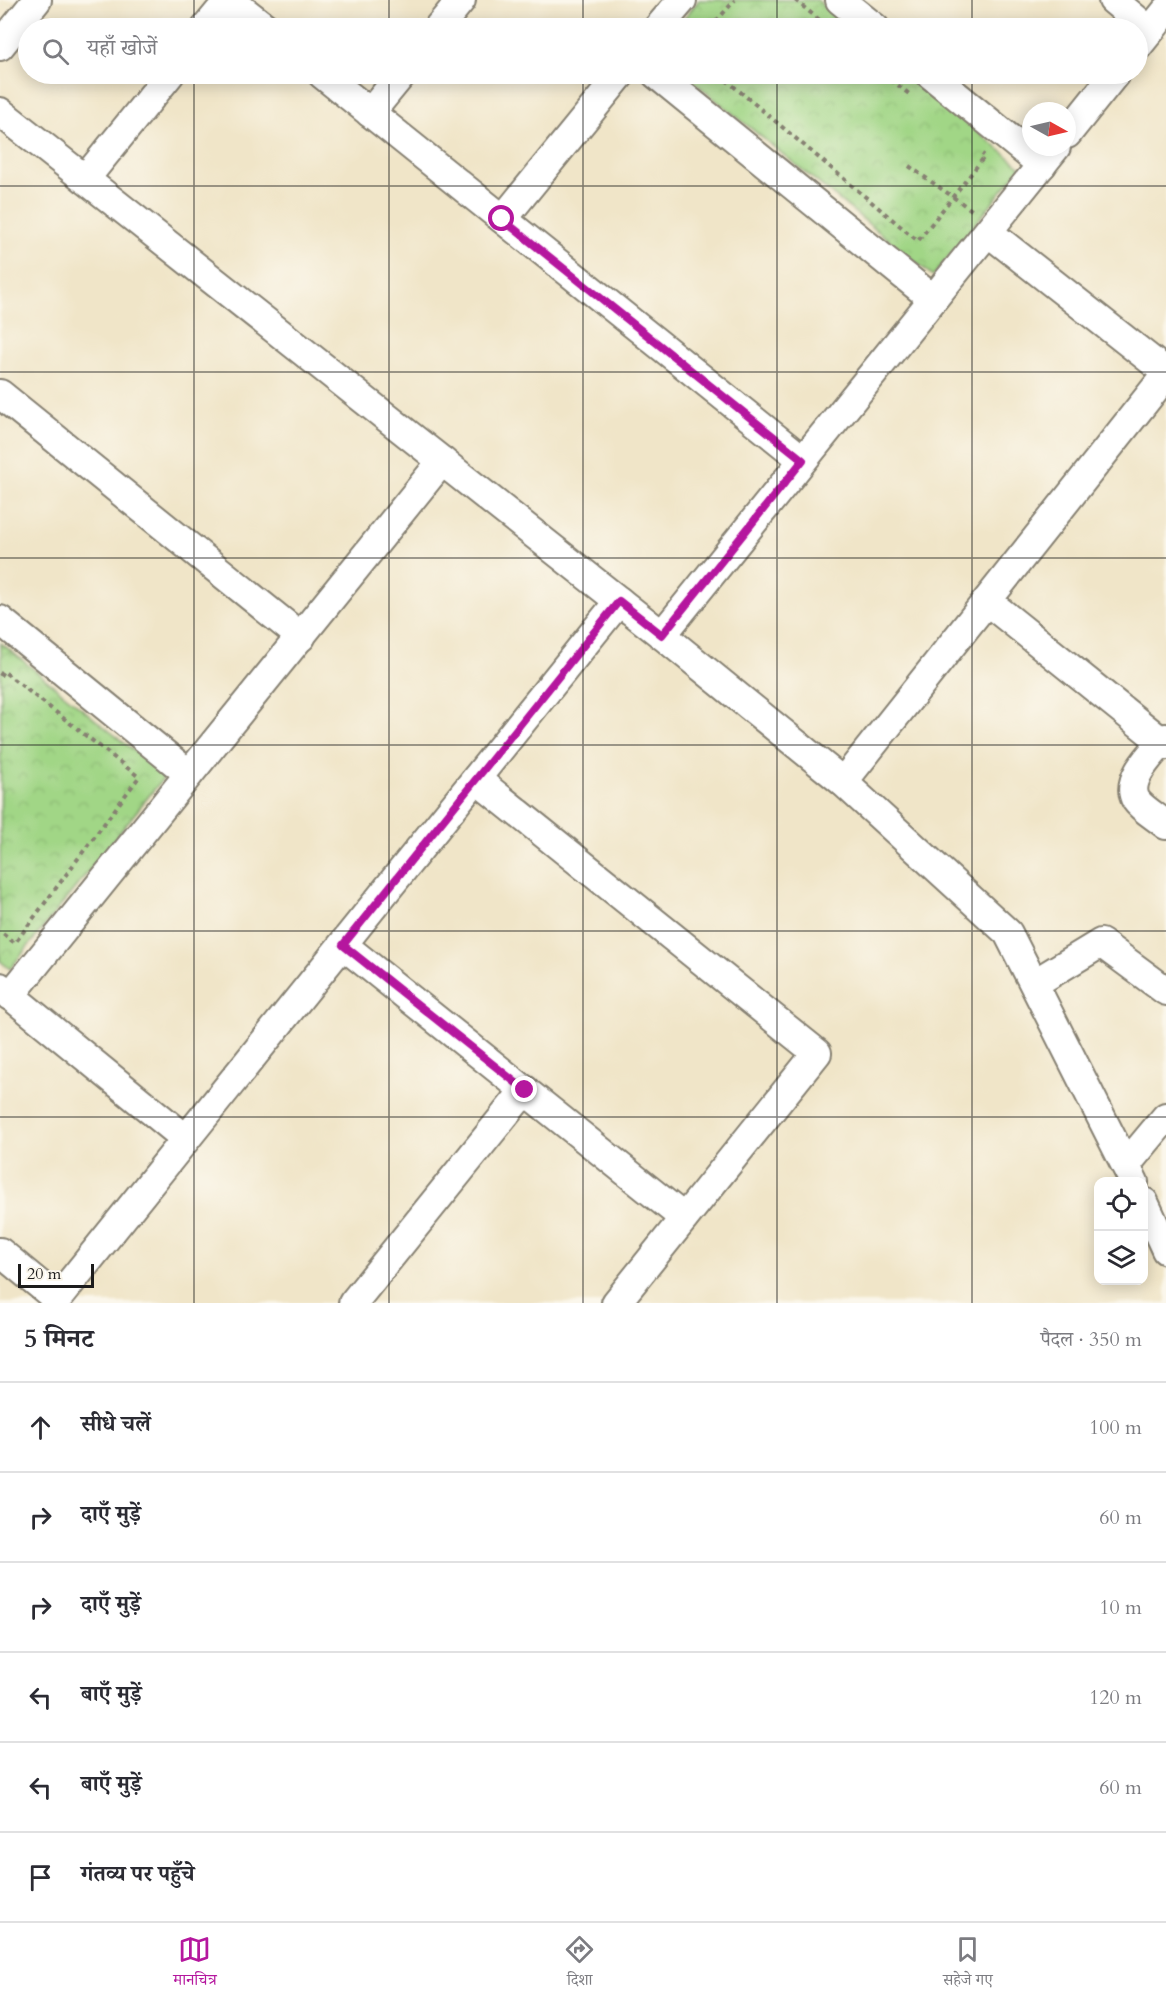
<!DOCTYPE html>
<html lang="hi">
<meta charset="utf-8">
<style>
body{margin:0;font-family:Cardo,"Noto Serif Devanagari",serif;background:#f7f7f7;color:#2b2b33}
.controls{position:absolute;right:18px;bottom:18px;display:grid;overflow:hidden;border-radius:12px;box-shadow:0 3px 15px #0003}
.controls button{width:54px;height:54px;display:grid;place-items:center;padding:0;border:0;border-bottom:2px solid #e1e1e2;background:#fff;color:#2b2b33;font:30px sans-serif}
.compass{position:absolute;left:1022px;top:102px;width:54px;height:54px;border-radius:50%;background:#fff;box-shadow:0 3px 15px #0003;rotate:98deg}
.scale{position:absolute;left:18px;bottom:15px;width:76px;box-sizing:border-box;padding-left:6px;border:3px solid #1c1c1c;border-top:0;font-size:16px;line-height:21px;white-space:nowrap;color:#1c1c1c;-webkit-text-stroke:4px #fbf7ec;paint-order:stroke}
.stop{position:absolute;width:18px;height:18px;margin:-14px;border:4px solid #b5179e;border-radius:50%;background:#fff}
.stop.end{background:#b5179e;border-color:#fff;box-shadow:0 2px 6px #0008}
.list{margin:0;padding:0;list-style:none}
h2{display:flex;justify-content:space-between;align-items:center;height:78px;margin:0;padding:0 24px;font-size:26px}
h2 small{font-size:20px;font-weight:400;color:#7c7c81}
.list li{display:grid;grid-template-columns:39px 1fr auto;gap:18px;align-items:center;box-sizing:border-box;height:90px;padding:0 24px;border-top:2px solid #e1e1e2}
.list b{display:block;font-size:22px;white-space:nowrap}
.list em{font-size:20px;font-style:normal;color:#7c7c81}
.icon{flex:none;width:33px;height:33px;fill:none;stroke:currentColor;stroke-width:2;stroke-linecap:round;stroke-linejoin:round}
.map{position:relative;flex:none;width:1166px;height:1303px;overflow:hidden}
.search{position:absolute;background:#fff;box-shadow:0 3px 15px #0003;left:18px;right:18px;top:18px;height:66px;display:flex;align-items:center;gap:15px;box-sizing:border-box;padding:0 21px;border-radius:33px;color:#7c7c81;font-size:22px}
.sheet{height:618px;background:#fff}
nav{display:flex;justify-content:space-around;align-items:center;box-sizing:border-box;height:84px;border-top:2px solid #e1e1e2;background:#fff;font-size:16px;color:#7c7c81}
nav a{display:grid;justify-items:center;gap:3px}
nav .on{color:#b5179e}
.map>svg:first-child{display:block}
</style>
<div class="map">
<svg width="1166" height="1303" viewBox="0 0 1166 1303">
<defs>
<pattern id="park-crowns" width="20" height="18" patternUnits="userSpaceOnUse" patternTransform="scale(1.5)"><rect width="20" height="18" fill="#a1d686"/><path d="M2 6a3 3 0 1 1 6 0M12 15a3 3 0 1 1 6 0" fill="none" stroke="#8ab773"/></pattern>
</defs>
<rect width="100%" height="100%" fill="#fbf7ec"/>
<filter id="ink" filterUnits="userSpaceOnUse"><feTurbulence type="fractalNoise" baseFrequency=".0167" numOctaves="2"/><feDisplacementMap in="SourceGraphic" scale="12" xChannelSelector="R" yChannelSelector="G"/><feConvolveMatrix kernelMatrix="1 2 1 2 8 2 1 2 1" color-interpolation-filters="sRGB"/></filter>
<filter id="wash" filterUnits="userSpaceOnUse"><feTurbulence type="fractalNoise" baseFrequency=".008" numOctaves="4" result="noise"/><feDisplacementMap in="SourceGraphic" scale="24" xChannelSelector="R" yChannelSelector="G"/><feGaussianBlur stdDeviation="1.35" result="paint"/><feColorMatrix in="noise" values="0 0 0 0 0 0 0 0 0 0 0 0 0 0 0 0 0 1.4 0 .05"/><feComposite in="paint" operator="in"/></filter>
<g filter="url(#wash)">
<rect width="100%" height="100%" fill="#f0e5c8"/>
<g fill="url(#park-crowns)" stroke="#5e7951" stroke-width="1.5">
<path d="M699,0h118l35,28h-176z"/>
<path d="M684,74h223l114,93 -88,109z"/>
<path d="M1,643l164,133 -155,193 -10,-8z"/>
</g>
</g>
<g filter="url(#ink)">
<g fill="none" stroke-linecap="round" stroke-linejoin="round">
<defs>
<g id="minor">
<path d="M230,0l36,28"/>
<path d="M840,0l35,28"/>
<path d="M1113,0l37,31"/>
<path d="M206,28l23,-28"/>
<path d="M438,28l23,-28"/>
<path d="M658,28l24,-28"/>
<path d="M0,46l37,-46"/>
<path d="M1138,46l28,-35"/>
<path d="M322,74l481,386"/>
<path d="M656,74l277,225"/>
<path d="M930,74l112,91"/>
<path d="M0,112l662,523 181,147 165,151 126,249"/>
<path d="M370,113l32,-39"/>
<path d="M1067,134l48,-60"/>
<path d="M85,179l85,-105"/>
<path d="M503,219l118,-145"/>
<path d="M988,232l178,140"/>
<path d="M0,394l301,243"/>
<path d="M987,601l179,144"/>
<path d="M0,620l189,154"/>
<path d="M662,635l394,-488"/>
<path d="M1166,738c-12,14 -42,41 -30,62 6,9 22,18 30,25"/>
<path d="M476,779l341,274 -201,250"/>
<path d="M843,782l323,-407"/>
<path d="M343,945l341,273"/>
<path d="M1035,983l66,-40 65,48"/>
<path d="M0,987l186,152"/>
<path d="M10,996l432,-535"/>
<path d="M1126,1165l40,-48"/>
<path d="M1144,1202l22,48"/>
<path d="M0,1252l57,47"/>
<path d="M54,1303l565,-702"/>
<path d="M353,1303l172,-213"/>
</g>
</defs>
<use href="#minor" stroke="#868072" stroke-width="32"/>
<g stroke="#868072" stroke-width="4" stroke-dasharray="4.5 4.5" stroke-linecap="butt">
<path d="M795,0l27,22"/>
<path d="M710,28l25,-28"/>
<path d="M719,74l199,167 67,-85 -3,-2"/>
<path d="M884,74l25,20"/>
<path d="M909,166l64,45"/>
<path d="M0,676l3,-5 136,106 -124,166 -15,-11"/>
</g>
<use href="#minor" stroke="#fff" stroke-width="28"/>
</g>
</g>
<g fill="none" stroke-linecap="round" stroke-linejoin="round" filter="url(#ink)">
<path stroke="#b5179e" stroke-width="8" d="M502,219l301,241 -141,175 -43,-34 -276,344 182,145"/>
</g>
<path fill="none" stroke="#1c1c1c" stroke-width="1.5" stroke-opacity="0.55" d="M194,0v28M389,0v28M583,0v28M777,0v28M972,0v28M194,74v1229M389,74v1229M583,74v1229M777,74v1229M972,74v1229M0,186h1166M0,372h1166M0,558h1166M0,745h1166M0,931h1166M0,1117h1166"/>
</svg>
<div class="controls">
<button><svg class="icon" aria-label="locate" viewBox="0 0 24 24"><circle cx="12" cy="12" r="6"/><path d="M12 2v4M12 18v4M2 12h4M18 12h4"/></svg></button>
<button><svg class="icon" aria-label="layers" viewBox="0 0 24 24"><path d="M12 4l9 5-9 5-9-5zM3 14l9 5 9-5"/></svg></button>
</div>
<svg class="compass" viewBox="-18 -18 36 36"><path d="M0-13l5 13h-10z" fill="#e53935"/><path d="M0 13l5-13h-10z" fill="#7c7c81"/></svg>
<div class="scale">20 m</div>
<div class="stop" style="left:502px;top:219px"></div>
<div class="stop end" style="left:525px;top:1090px"></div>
<div class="search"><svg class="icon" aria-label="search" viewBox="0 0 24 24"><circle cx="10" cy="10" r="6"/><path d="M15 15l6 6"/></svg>यहाँ खोजें</div>
</div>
<section class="sheet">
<h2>5 मिनट<small>पैदल · 350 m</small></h2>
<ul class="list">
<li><svg class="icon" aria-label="ahead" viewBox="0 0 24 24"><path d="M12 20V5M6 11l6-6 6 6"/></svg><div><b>सीधे चलें</b></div><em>100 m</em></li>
<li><svg class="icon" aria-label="right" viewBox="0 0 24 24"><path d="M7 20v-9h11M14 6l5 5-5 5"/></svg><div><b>दाएँ मुड़ें</b></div><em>60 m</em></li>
<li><svg class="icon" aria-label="right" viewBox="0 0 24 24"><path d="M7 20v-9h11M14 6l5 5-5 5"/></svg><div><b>दाएँ मुड़ें</b></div><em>10 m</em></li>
<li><svg class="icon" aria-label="left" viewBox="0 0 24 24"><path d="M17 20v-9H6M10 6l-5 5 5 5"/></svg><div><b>बाएँ मुड़ें</b></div><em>120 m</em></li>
<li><svg class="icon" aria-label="left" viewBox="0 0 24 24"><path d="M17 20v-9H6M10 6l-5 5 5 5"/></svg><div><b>बाएँ मुड़ें</b></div><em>60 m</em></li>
<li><svg class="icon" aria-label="arrive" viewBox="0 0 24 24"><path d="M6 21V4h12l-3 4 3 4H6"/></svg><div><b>गंतव्य पर पहुँचे</b></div></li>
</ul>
</section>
<nav>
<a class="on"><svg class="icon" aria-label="map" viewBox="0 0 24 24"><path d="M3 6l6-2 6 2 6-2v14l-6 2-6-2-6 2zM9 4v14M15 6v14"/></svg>मानचित्र</a>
<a><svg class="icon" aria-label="directions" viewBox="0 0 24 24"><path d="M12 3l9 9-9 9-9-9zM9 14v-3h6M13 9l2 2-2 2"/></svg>दिशा</a>
<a><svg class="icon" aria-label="saved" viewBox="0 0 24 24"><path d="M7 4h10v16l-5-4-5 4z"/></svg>सहेजे गए</a>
</nav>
